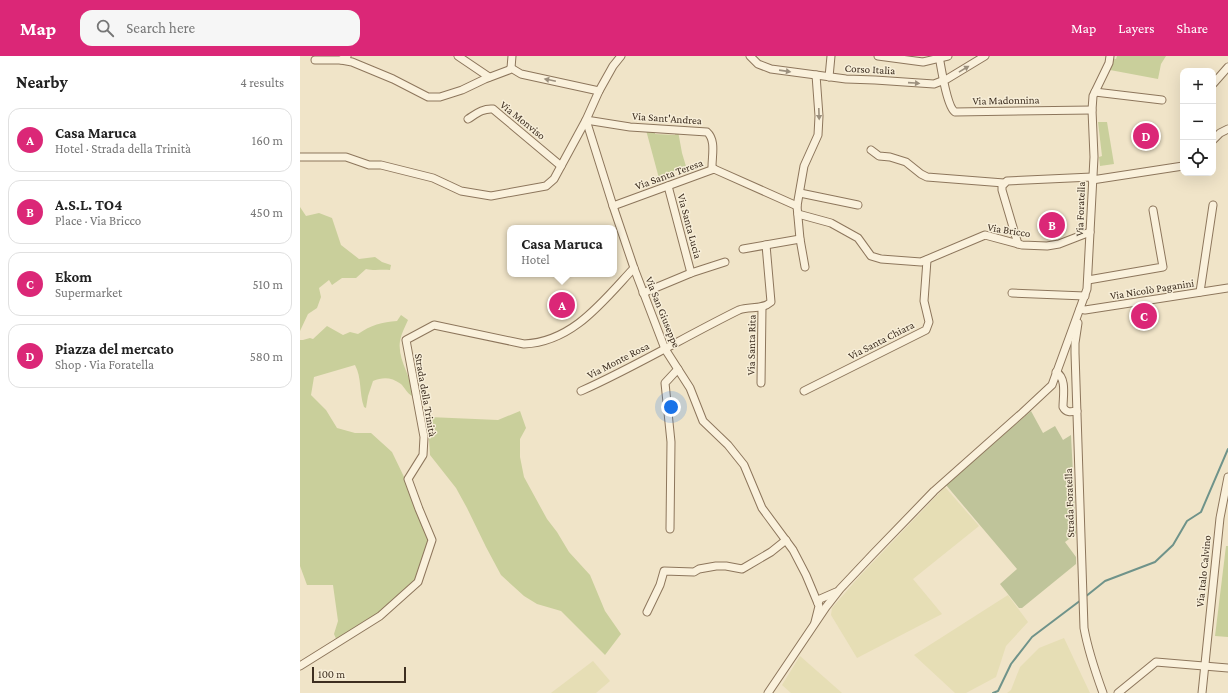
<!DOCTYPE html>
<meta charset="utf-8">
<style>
body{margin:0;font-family:"Crimson Pro",serif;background:#f6f6f6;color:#222}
.controls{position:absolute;right:12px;top:12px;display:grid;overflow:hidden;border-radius:8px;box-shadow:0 4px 16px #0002}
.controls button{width:36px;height:36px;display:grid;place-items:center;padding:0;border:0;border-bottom:1px solid #e0e0e0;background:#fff;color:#222;font:20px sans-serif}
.scale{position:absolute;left:12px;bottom:10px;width:94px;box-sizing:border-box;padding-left:4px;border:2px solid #3d2e20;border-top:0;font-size:11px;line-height:14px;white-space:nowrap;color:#3d2e20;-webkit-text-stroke:3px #f7eed8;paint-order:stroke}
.you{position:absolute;left:371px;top:351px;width:14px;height:14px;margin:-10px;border:3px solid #fff;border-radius:50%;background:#1a73e8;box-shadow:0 0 0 6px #1a73e833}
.badge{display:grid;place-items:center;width:26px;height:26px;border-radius:50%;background:#db2777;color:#fff;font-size:13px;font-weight:700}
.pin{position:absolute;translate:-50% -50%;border:2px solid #fff;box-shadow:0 1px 4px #0006}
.popup{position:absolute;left:207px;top:169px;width:110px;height:52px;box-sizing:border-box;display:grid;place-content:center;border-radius:8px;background:#fff;filter:drop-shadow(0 1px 3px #0005);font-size:13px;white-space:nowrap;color:#767676}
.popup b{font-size:15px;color:#222}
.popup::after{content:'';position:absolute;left:50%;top:100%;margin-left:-8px;border:8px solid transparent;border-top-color:#fff}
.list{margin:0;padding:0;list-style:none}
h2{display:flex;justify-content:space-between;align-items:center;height:52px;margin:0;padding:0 16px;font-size:17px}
h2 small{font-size:13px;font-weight:400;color:#767676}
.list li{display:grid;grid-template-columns:26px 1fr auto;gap:12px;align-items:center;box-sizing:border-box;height:64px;margin:0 8px 8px;padding:0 8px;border:1px solid #e0e0e0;border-radius:12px}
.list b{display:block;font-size:15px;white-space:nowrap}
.list p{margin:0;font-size:13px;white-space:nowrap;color:#767676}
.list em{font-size:13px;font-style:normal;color:#767676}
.icon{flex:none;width:22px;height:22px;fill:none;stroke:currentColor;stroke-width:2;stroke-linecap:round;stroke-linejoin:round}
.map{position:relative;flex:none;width:928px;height:637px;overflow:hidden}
header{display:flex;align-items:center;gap:24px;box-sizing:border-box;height:56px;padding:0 20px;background:#db2777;color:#fff}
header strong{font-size:19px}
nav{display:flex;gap:22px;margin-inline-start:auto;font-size:14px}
.search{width:280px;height:36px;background:#f6f6f6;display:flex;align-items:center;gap:10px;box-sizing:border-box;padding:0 14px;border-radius:12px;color:#767676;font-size:15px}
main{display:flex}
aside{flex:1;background:#fff}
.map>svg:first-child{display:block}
</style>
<header>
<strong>Map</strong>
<div class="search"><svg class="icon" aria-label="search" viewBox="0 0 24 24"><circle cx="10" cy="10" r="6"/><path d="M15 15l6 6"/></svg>Search here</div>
<nav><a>Map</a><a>Layers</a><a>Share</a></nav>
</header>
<main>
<aside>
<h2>Nearby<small>4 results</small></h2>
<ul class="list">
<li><span class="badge">A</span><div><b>Casa Maruca</b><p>Hotel · Strada della Trinità</p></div><em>160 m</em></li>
<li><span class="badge">B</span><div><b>A.S.L. TO4</b><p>Place · Via Bricco</p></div><em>450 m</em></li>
<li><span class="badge">C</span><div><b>Ekom</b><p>Supermarket</p></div><em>510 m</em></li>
<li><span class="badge">D</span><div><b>Piazza del mercato</b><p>Shop · Via Foratella</p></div><em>580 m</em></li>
</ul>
</aside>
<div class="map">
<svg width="928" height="637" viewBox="0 0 928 637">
<rect width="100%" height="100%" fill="#f0e4c8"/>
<g fill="#e6deb5">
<path d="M645,431l34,39 -66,53 29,35 -85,44 -26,-43 1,-7 26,-30z"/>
<path d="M708,539l20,27 -22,24 -10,31 -30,16h-11l-41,-38z"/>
<path d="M764,582l26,55h-83l4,-3 9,-23 19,-19z"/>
<path d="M500,600l42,37h-51l-9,-8z"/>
<path d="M293,605l17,20 -14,12h-45z"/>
</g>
<g fill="#c9cf9b">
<path d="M817,0h49l-5,8 -3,15 -48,-9 1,-12 5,1z"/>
<path d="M798,66h9l7,42 -14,2 -1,-9 3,-1z"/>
<path d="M346,74h9v4l20,1 1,-4h2l4,22 6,20 -4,1 -2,-5 -19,6 2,5 -5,2z"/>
<path d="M0,151l6,9 13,-3 13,5 9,27 18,14 16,-2 7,5 9,3 -1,5c-9,-1 -15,1 -24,-1l-10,9h-14l-10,7 -3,-5 -10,8 2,9 -4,11 -9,6 -8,17z"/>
<path d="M101,259l7,5c-3,7 -7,14 -8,21 -3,20 13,36 12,55 -5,-3 -7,-8 -11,-12 -10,-7 -18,-7 -28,-3l-5,15 -2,12 -2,-1c-5,-14 -2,-29 -9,-42l-41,12 -3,18 15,15 11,18 18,5h16l21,19 13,27 25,62 -16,41 -21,25 -56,34 -3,-7 4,-13 -5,-36h-26l-7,-19v-226h3l7,-2 3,1 14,-13 16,9 7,-3 8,2c13,-9 24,-12 39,-13z"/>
<path d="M220,355l6,17 -6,11v18l4,20 23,42 10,13 12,20 21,23 15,36 16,23 -16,21 -44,-44 -24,-7 -13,-8 -23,-21 -15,-28 -19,-39 -11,-20 -26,-33 -2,-30 1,-8 69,3z"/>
<path d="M926,490h2v91l-13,-1z"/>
</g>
<path fill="#bfc49a" d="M731,355l12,22 12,-7 8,14 8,-5 5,99 -11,8 11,15v7l-54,44h-3l-19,-24 17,-15 -71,-84z"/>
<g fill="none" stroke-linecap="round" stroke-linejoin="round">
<g stroke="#6f938a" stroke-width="2">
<path d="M785,541l20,-16 50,-19 18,-17 14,-24 14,-9 27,-63"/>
<path d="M693,637l5,-2 13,-27 21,-27 49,-37"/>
</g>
<defs>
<g id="minor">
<path d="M158,0l31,21"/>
<path d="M321,0l-8,10 -14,25 -13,29 27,86 21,62 31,81 25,39 13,33 25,24 16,20 18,43 31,42 13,25 13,31 -4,16"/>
<path d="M450,0l8,8 13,5 75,10 29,1 59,4 13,-5 38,-23"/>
<path d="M578,0l45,6 25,-6"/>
<path d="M639,0c2,11 8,51 16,56l137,-2"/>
<path d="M15,4h26l6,-4"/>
<path d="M41,4l11,2 41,17 35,18h12l22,-7 23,-11 24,-9 2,-2 1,-12"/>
<path d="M211,12l10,6 78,17"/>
<path d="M529,21l2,-21"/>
<path d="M913,28l15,-17"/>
<path d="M795,36l67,8"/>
<path d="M168,63c8,-5 15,-11 25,-10l68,57"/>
<path d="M913,84l7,-7 8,-4"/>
<path d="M571,94l8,6 11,1 16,5 15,12 6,3 77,6"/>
<path d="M0,101h46l23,8h12l52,13 28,13 30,5 55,-10 8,-7 32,-59 44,7 77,5c9,8 5,23 5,35l2,2"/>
<path d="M792,124l91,-14"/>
<path d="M368,130l23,87"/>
<path d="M500,137l58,12"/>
<path d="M313,150l101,-37 83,37"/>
<path d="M498,158l33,9 27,15 13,18 10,3 40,3 64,-27 37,10 25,1 12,-2 31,-12"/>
<path d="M718,188l-16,-54v-4l5,-5 85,-4"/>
<path d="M443,193l57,-10"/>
<path d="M505,211l-5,-28 -3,-33 7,-40 14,-31 1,-19 -3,-41"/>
<path d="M788,224l75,-13 -10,-57"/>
<path d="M900,236l13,-87"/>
<path d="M343,237l48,-20 34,-11"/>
<path d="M712,237l73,3"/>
<path d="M780,253l5,1 143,-22"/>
<path d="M778,267l-3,20v10l9,275c4,22 11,43 19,65"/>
<path d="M756,316c11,6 7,24 7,35 3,6 8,5 14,4"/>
<path d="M461,327l1,-76"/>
<path d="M281,335c54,-24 105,-55 158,-81 11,-4 23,0 32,-8l-5,-57"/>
<path d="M504,335l122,-61 3,-8 -5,-21 3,-41"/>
<path d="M370,473l1,-87 -6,-59 13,-14"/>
<path d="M518,547l2,-4 16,-7"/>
<path d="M347,556l13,-27 4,-14 30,1 5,-3 17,-3h10l16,3 29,-17 15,-12"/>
<path d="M0,610l80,-50 38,-34 14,-42 -13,-31 -11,-30 15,-24 1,-18 -18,-97 28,-15 90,19c49,-2 79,-43 110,-76"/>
<path d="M468,637l58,-86 14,-18 33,-35 61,-63 88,-78 30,-28 35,-96 7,-132 -2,-47 1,-14 16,-33 1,-7"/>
<path d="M818,637l38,-31 72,6"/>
<path d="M902,637l18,-175 8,-41"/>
</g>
</defs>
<use href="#minor" stroke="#8d765c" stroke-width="9"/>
<use href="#minor" stroke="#faf1dc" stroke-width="7"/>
</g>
<defs><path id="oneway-solid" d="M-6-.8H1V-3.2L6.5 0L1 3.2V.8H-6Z"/></defs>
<g fill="#9c907e">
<use href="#oneway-solid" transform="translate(664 13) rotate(-31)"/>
<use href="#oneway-solid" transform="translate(485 15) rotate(8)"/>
<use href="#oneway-solid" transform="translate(250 24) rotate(-168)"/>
<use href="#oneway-solid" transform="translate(614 27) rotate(4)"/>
<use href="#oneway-solid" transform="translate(519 58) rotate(88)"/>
</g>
<g text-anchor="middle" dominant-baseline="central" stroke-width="3" stroke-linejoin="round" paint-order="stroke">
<g font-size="11" fill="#3d2e20" stroke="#f7eed8">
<text transform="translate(570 13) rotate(3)">Corso Italia</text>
<text transform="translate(706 44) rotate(-1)">Via Madonnina</text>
<text transform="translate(367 62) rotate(4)">Via Sant'Andrea</text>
<text transform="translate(223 64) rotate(39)">Via Monviso</text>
<text transform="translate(369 118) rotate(-20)">Via Santa Teresa</text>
<text transform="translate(780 153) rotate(-88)">Via Foratella</text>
<text transform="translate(390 170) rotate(75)">Via Santa Lucia</text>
<text transform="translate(709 174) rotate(9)">Via Bricco</text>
<text transform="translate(852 233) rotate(-9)">Via Nicolò Paganini</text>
<text transform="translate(363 256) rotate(68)">Via San Giuseppe</text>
<text transform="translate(581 284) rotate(-27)">Via Santa Chiara</text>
<text transform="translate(451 289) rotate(-89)">Via Santa Rita</text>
<text transform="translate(318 304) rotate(-27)">Via Monte Rosa</text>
<text transform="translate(126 339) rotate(80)">Strada della Trinità</text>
<text transform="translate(769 447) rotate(-92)">Strada Foratella</text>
<text transform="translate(903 515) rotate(-84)">Via Italo Calvino</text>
</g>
</g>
</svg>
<div class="controls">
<button>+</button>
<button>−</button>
<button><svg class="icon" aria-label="locate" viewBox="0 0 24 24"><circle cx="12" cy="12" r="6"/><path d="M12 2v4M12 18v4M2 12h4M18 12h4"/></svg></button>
</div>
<div class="scale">100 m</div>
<div class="you"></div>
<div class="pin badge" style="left:262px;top:249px">A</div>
<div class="popup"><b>Casa Maruca</b>Hotel</div>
<div class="pin badge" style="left:752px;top:169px">B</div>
<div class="pin badge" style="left:844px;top:260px">C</div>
<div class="pin badge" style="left:846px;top:80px">D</div>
</div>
</main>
